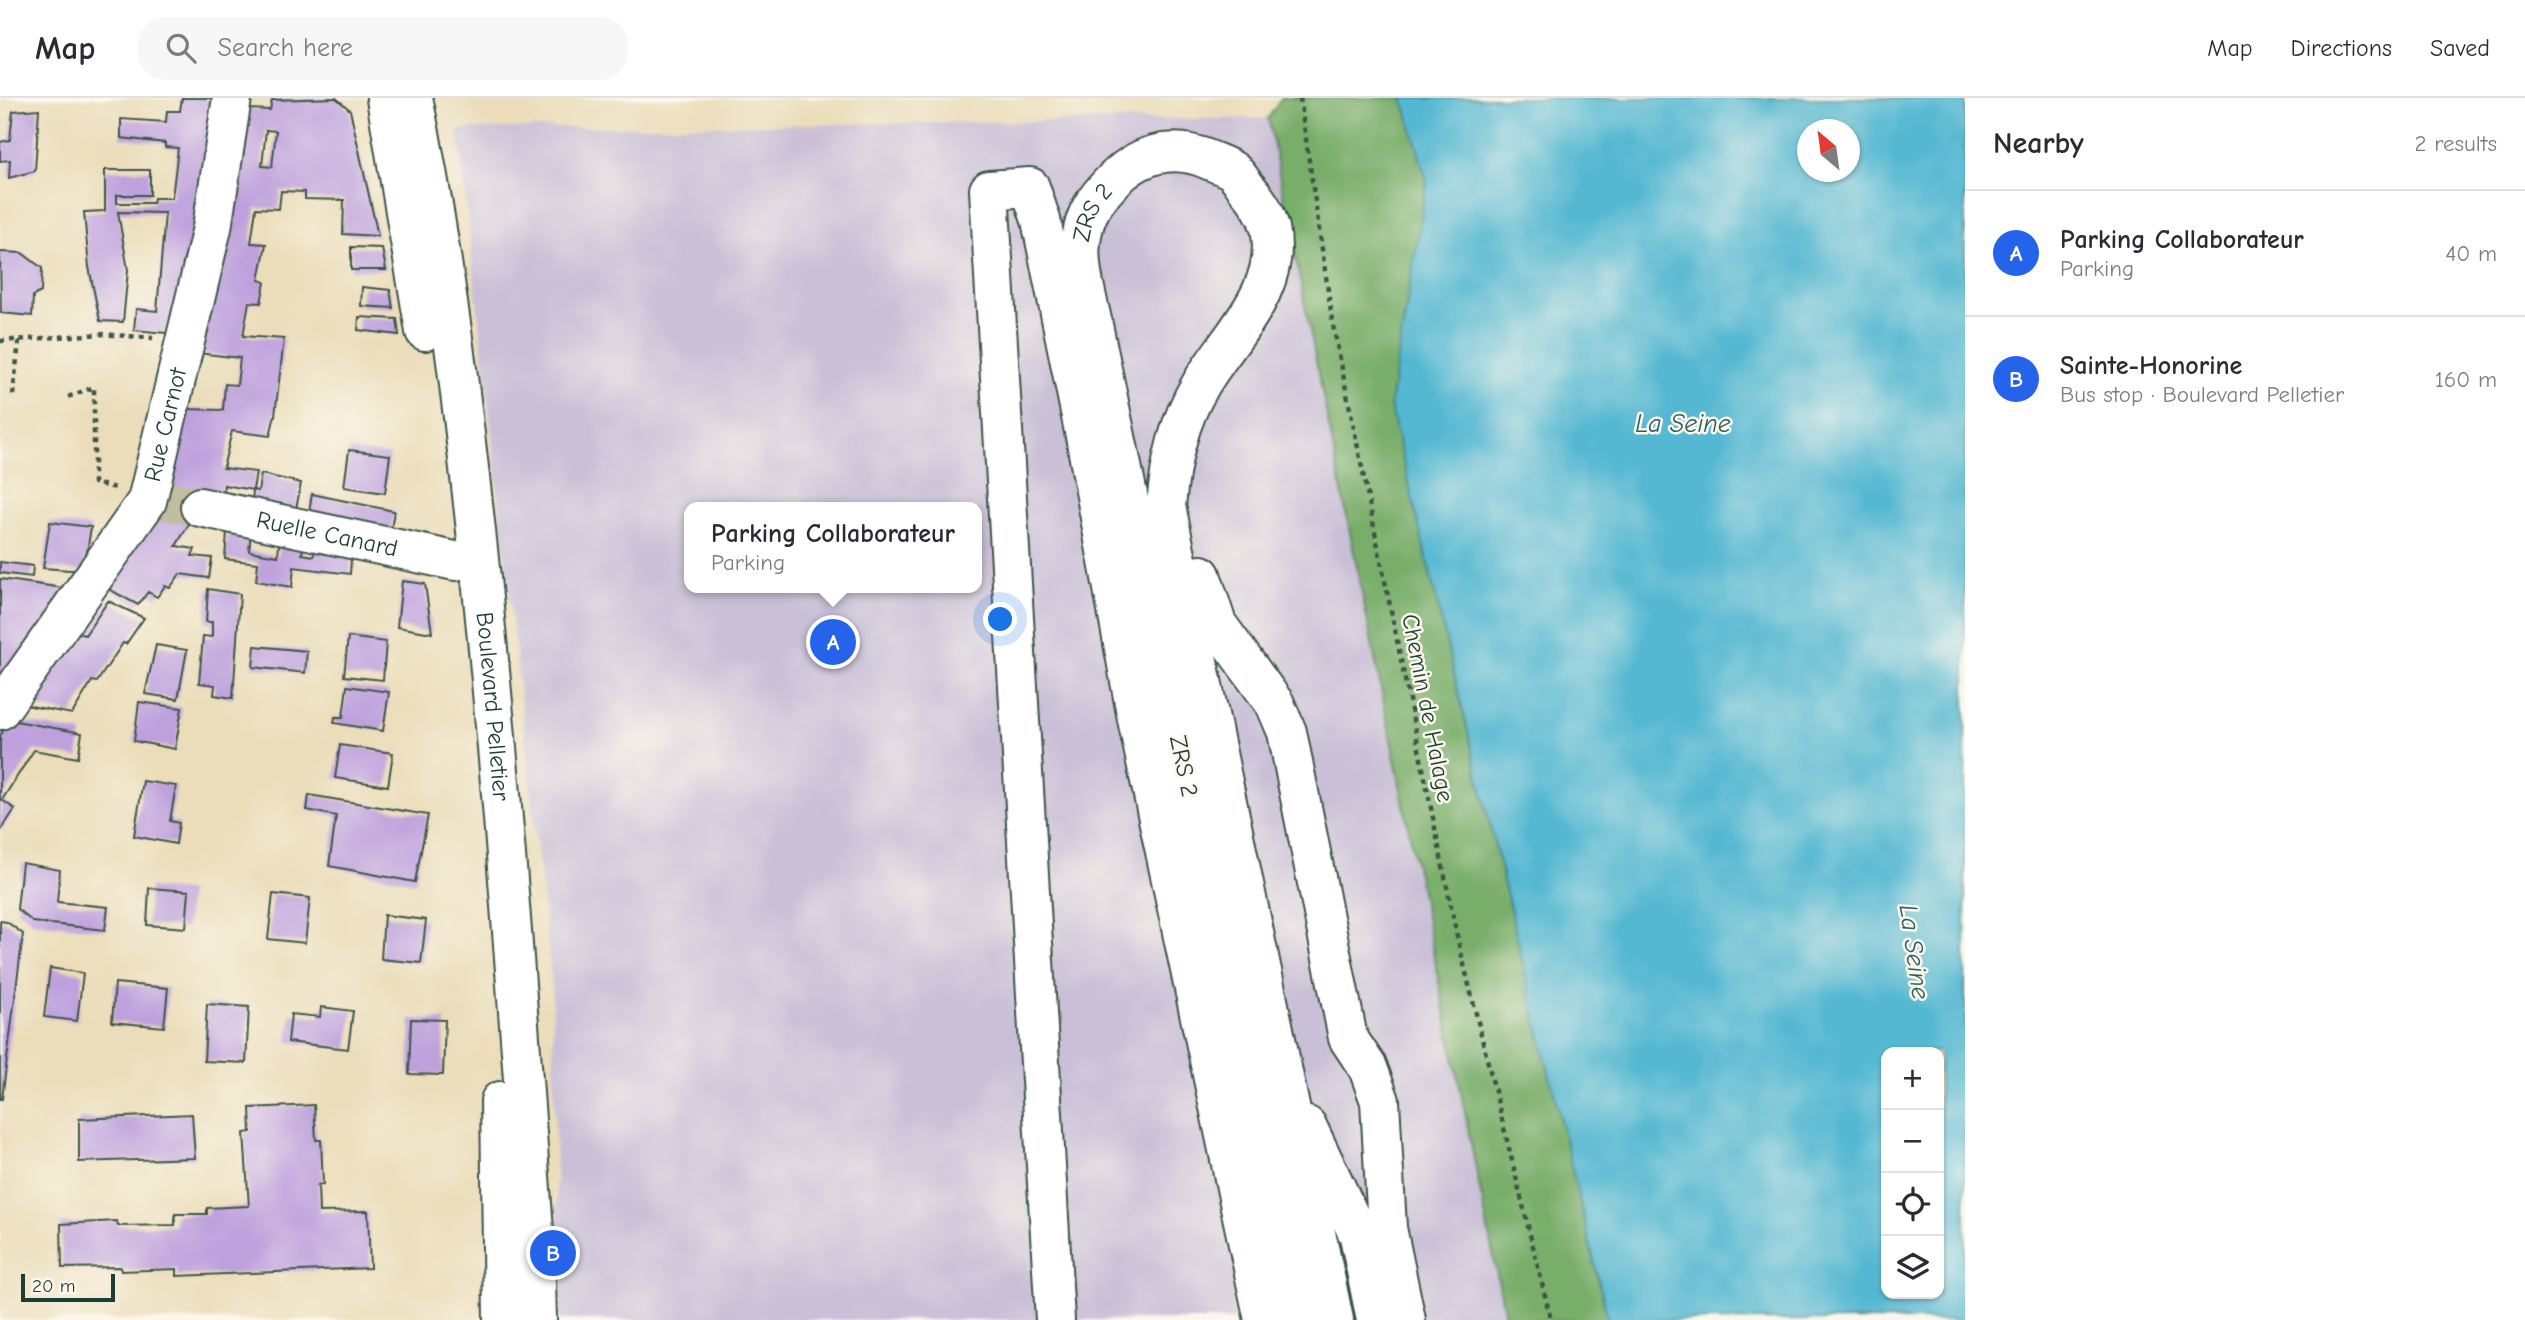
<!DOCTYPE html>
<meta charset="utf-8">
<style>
body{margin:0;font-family:"Comic Neue",sans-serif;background:#f7f7f7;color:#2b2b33}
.controls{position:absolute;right:21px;bottom:21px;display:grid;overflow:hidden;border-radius:14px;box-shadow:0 2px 5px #0004}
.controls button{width:63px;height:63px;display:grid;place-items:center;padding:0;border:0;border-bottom:2px solid #e1e1e2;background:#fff;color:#2b2b33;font:35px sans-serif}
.compass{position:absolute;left:1797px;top:21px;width:63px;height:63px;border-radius:50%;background:#fff;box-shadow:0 2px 5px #0004;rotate:331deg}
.scale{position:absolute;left:21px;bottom:18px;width:94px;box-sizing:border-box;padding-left:7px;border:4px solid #1f3d34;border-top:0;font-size:19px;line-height:24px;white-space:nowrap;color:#1f3d34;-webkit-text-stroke:5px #fbf7ec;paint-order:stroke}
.you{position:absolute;left:1001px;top:522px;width:24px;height:24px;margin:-18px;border:5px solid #fff;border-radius:50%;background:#1a73e8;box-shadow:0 0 0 10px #1a73e833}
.badge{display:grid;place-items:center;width:46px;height:46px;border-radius:50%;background:#2563eb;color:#fff;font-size:23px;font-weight:700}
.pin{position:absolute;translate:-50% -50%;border:4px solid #fff;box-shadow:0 2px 7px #0006}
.popup{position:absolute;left:684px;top:404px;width:298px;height:91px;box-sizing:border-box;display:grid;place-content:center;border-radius:14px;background:#fff;filter:drop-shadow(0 2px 5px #0005);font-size:23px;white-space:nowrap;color:#7c7c81}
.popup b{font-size:26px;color:#2b2b33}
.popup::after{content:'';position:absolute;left:50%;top:100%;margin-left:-14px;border:14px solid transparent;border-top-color:#fff}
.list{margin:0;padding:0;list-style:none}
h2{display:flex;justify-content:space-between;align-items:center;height:91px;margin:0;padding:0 28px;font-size:30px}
h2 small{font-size:23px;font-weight:400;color:#7c7c81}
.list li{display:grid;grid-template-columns:46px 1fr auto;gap:21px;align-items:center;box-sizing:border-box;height:126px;padding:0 28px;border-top:2px solid #e1e1e2}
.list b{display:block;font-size:26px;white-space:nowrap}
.list p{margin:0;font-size:23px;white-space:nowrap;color:#7c7c81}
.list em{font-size:23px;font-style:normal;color:#7c7c81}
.icon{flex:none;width:38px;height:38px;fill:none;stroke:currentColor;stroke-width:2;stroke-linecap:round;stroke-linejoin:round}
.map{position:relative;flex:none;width:1965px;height:1222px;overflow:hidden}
header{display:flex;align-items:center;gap:42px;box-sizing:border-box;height:98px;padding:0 35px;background:#fff;border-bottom:2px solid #e1e1e2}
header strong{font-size:33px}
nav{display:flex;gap:38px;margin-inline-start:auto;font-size:24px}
.search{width:490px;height:63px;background:#f7f7f7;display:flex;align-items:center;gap:18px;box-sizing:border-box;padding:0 24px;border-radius:28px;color:#7c7c81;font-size:26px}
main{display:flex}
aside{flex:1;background:#fff}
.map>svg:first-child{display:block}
</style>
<header>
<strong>Map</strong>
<div class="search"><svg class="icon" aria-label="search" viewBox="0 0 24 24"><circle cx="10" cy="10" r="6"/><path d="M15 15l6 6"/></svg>Search here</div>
<nav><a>Map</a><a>Directions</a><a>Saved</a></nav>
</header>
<main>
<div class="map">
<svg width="1965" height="1222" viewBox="0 0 1965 1222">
<rect width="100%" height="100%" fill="#fbf7ec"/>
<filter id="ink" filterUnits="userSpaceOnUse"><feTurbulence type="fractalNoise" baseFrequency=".0143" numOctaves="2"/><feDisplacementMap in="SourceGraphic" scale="14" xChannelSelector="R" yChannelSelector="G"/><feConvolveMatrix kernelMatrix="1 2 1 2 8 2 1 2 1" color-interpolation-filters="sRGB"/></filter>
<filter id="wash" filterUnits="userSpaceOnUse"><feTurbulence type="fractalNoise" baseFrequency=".00686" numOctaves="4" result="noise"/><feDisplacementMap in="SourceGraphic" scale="28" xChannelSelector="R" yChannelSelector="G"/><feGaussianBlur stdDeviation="1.57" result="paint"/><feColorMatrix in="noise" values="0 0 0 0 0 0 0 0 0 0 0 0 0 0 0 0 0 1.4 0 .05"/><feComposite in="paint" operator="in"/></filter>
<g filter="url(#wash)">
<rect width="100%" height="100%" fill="#ebddb9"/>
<path fill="#c9bfd7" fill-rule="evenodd" d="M1268,20l238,1202h-947l-7,-336 -94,-855zM690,409h286v81h-286z"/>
<path fill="#79ae6b" stroke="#4c7650" stroke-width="2" d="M1282,0h121l24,83 -37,224 218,915h-102l-238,-1202z"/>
<path fill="#54b8d2" stroke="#3a7a83" stroke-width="2" fill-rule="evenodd" d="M1403,0h562v1222h-357l-218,-915 37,-224zM1808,32h42v42h-42zM1886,954h53v242h-53z"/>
<g id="blocks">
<g fill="#bea0dd" fill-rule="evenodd">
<path d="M182,0h33l-38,236 -43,-4 2,-21 21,2 8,-98 -47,-1 10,58 -5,52 -23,-1 -11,-54 -5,-55 21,-1v-41h45v25h-33v8h36l1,-5h18l6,-50 -13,-1v-4l-44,-5v-19l45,3 1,-11h13z"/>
<path d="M336,0l14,12 28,126 -35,-2 1,-34 -39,-1v-7l-24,-1 -2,18 -23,-1 -5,35 15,1 -7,36 6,2 -4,21 -12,-1 -6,34 41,3 -9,76 -5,21 -38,-5 -9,37 33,4 -3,18 5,1 3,-17 40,9 -6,32 -43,-9 1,-16 -29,-5 -1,15 -26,10 -21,36 19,3 -3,7 20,2 -3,20 -29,-4 -10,14 -5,-2 -8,11 -9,-5 -10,13 -33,-18 79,-178 39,1 2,-26 12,1 3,-27 -43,-5 51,-244 22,1 2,-10zM266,32l10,1 -4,36 -10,-1z"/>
<path d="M39,11l-4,62 -26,7 1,-18 -10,1v-19l10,-2 3,-29z"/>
<path d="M351,149l31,1 4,22h-35z"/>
<path d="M0,154l22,1 20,15 -1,24 -8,4 -1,20 -31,-3z"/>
<path d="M362,189l28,3 3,18 -32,-2z"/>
<path d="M359,219l38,2 2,16 -41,-5z"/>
<path d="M349,352l41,5 -5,38 -41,-6z"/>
<path d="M312,396l82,17 -4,25 -82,-18z"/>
<path d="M228,420l24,5 -3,28 29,5 1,-12 24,3 -1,7 12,2 2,-21 36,8 -2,31 -56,-7 -2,20 -36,-6 2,-18 -33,-4z"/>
<path d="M50,424l41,5 -7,44 -41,-3z"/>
<path d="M0,464l33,4 -1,11 -32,-4z"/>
<path d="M0,481l71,10 -71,96z"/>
<path d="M402,483l23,3 7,49 -35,-6z"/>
<path d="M208,491l32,5 -7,104 -19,-3 1,-10 -16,-2 4,-47 9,1v-15h-6z"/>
<path d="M108,503l36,17 -18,26 -3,-1 -26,39 -5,-1 -20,33 -52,-10 51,-73 14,4z"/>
<path d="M348,539l38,5 -3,38 -39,-4z"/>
<path d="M156,547l31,5 -9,49 -33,-5z"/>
<path d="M255,548l52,5 -2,22 -52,-6z"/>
<path d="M347,588l42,6 -6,39 -49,-8 1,-6h8z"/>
<path d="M139,604l43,6 -7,41 -41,-8z"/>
<path d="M10,622l72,13 -4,25 -44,-8 -32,50 13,9 -15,23v-96z"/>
<path d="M340,647l53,8 -5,33 -53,-8z"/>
<path d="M143,683l33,5 -6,35 9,2 -3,21 -42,-8z"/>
<path d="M309,697l119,20 -13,67 -86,-16 7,-50 -29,-6z"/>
<path d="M22,765l38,7 -3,32 51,5 -3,23 -72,-8 -16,-13z"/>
<path d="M149,790l40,3 -3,37 -39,-3z"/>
<path d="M273,796l37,4 -5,45 -37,-4z"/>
<path d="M384,817l42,5 -5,43 -40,-4z"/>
<path d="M0,823l7,1 16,12 -21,165h-2z"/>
<path d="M50,870l33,5 -6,48 -33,-4z"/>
<path d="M115,885l53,5 -4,39 -52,-5z"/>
<path d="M207,906l42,3 -3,56 -42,-2z"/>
<path d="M321,909l32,4 -5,38 -60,-7 3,-28 29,3z"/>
<path d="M411,921l34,1 -2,55 -34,-1z"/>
<path d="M314,1007l2,35h5l2,44 -5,1 1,27 49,-1 2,57 -193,8v-7l-56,2 -1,-4 -58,1 -1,-44 56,-3 1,5 57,-1v-11h32v-6l42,-2 -5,-73 7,-1 -1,-24z"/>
<path d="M192,1016l3,44 -116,4v-43z"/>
</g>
</g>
</g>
<g filter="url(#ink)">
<use href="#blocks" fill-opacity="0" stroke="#3e5548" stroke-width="2"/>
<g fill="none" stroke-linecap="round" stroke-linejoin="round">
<path stroke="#c2bd9e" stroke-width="38" stroke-dasharray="38 19" stroke-linecap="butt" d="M164,402l36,7"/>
<defs>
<g id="minor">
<path id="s1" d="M200,409l255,54"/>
<path d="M1201,477l16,49 58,80 12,28 61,306 20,30 12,33 7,127 19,92"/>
<path id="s2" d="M0,612l147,-209 65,-273 20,-130"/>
<path d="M1307,1028l52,110 17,84"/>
<path d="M1055,1222l-66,-1130 41,-3 11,33 44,216 52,283 127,601"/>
<path id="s3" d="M1298,1222l-205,-995c-6,-30 -18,-65 -10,-95 4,-19 13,-31 26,-45 27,-30 61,-42 100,-25 7,3 17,6 24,11 5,4 9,11 13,16 11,12 20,25 24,41 13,62 -41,108 -69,156 -23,38 -31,79 -35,122l168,814"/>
</g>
<g id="major">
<path d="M386,0l39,233"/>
<path id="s4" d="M413,0c30,146 48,294 64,442 25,235 41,470 58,705l2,75"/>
<path d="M500,1003l3,219"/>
</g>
</defs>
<use href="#minor" stroke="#3e5548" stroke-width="42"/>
<use href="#major" stroke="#3e5548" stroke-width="42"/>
<g stroke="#3e5548" stroke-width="4.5" stroke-dasharray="5 5" stroke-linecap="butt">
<path d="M1300,0l33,227 124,611 94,384"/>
<path d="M0,243l101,-7 52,4"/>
<path d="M13,297l6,-54"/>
<path d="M68,299l26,-10v96l22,5"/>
</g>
<use href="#minor" stroke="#fff" stroke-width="38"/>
<use href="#major" stroke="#fff" stroke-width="38"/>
</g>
</g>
<g text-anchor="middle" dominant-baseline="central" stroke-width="5" stroke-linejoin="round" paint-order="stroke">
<g font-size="24" fill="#1f3d34" stroke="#fbf7ec">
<text stroke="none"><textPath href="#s3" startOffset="1132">ZRS 2</textPath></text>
<text stroke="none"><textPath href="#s2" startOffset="334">Rue Carnot</textPath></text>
<text stroke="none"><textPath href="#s1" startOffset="130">Ruelle Canard</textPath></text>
<text stroke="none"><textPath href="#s4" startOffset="614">Boulevard Pelletier</textPath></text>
<text transform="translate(1428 610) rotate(79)">Chemin de Halage</text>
<text transform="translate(1184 668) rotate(78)">ZRS 2</text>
</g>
<g font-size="26" font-style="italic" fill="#2c5c5c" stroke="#fbf7ec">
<text x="1683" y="326">La Seine</text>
<text transform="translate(1914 854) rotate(82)">La Seine</text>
</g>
</g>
</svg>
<div class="controls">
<button>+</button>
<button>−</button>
<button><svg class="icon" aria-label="locate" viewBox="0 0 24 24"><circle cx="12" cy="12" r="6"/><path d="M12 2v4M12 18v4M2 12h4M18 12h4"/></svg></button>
<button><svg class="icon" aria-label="layers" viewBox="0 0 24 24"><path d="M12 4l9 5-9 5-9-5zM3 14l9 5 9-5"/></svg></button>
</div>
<svg class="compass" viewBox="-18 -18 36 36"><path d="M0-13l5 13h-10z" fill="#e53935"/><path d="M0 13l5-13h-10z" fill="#7c7c81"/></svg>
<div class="scale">20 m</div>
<div class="you"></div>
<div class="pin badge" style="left:833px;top:544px">A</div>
<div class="popup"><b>Parking Collaborateur</b>Parking</div>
<div class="pin badge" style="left:553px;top:1155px">B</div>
</div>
<aside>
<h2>Nearby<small>2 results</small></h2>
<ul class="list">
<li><span class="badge">A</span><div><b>Parking Collaborateur</b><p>Parking</p></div><em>40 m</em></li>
<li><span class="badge">B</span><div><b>Sainte-Honorine</b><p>Bus stop · Boulevard Pelletier</p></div><em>160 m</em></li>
</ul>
</aside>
</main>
